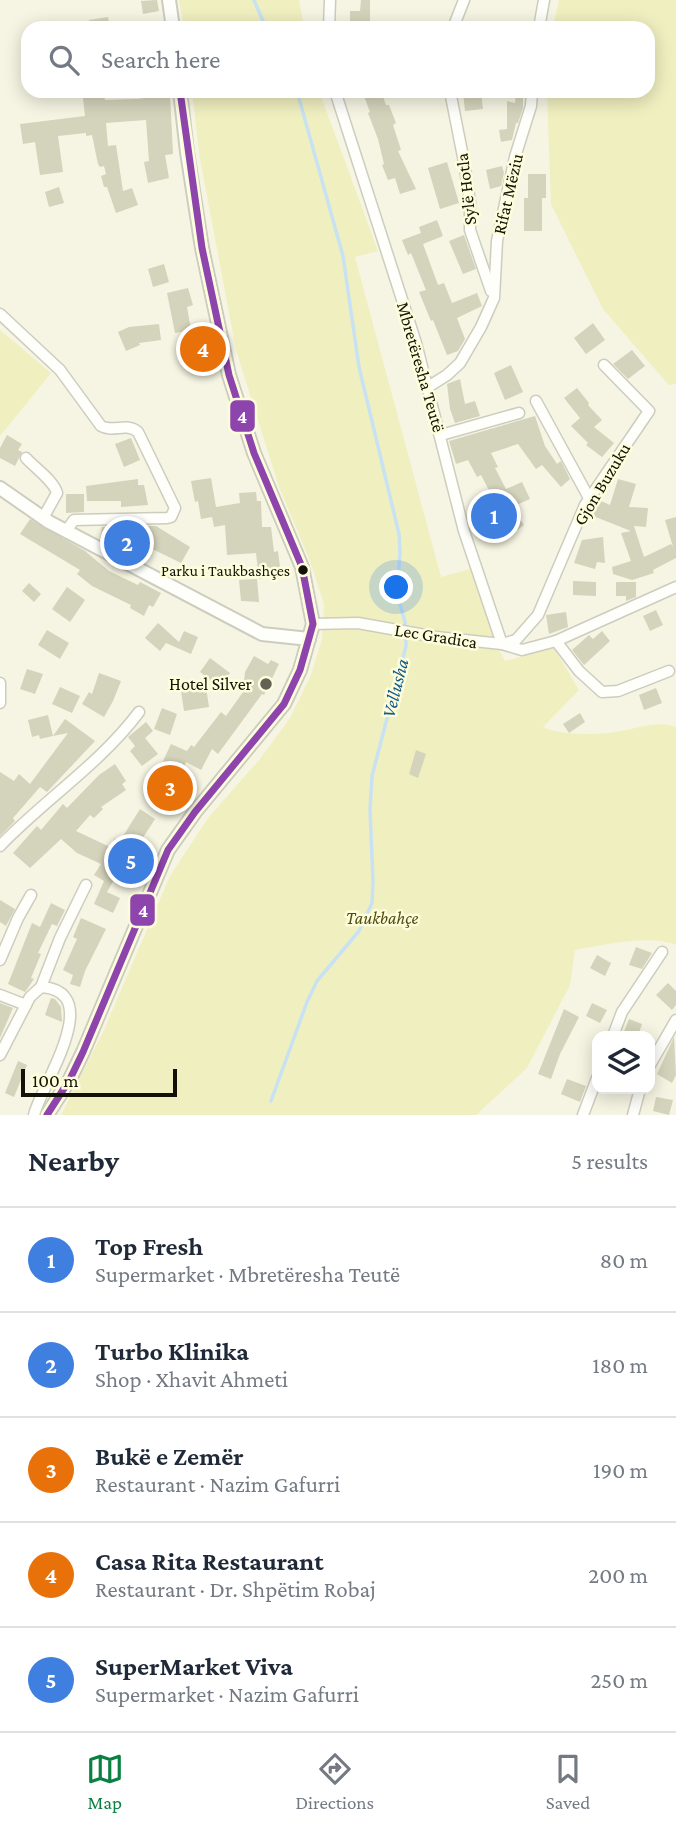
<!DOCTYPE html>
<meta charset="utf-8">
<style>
body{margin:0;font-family:"Crimson Pro",serif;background:#f6f6f7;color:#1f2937}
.controls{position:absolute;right:21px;bottom:21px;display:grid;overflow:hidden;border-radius:14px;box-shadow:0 4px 18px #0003}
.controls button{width:63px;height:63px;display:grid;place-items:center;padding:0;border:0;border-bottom:2px solid #e0e1e3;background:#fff;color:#1f2937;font:35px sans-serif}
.scale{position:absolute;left:21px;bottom:18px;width:156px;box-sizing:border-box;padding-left:7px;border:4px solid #121206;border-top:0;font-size:19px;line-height:24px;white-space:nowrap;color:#121206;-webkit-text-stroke:5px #fefddb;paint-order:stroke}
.you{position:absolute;left:397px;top:588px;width:24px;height:24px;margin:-18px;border:5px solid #fff;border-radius:50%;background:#1a73e8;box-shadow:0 0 0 10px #1a73e833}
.badge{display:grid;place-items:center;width:46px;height:46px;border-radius:50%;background:#0b8043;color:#fff;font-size:23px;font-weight:700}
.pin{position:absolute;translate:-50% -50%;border:4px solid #fff;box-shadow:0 2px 7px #0006}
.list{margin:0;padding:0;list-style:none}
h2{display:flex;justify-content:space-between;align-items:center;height:91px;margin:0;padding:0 28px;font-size:30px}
h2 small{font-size:23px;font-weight:400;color:#747a83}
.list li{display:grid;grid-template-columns:46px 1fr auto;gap:21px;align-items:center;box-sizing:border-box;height:105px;padding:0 28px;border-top:2px solid #e0e1e3}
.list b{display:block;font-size:26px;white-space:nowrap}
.list p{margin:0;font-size:23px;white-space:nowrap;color:#747a83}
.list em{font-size:23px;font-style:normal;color:#747a83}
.icon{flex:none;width:38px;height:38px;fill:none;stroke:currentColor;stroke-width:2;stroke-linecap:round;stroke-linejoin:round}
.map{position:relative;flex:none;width:676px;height:1115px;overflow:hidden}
.search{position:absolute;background:#fff;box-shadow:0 4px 18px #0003;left:21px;right:21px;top:21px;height:77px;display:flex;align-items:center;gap:18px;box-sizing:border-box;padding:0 24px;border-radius:21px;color:#747a83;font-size:26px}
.sheet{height:616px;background:#fff}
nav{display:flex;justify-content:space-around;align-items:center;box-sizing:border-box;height:98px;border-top:2px solid #e0e1e3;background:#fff;font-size:19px;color:#747a83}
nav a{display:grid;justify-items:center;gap:4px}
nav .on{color:#0b8043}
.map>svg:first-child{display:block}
</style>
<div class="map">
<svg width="676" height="1115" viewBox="0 0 676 1115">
<rect width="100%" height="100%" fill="#f6f5e3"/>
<g fill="#f0efc0">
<path d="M179,0h120l5,28h-120z"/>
<path d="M559,0h117v384l-7,1 -66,-76 -52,-105 -4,-113h101v-63h-95z"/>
<path d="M192,91h127l59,160 -23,6 86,320 29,-8 28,79 7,13 49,-13 25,42 -36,37c18,9 58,8 78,4 18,-3 38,-11 55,-4v218c-28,-11 -72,0 -101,5l-5,35 -43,83 -51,47h-415l42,-83 67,-156 38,-58 52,-59 30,-41 21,-43 11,-36 2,-35 -14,-43 -31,-74 -43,-137 -36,-191z"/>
<path d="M0,330l51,43 -51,63z"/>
</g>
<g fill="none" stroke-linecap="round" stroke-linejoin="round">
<g stroke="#c8e2f3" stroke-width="3.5">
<path d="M254,0l12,28"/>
<path d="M271,1101l36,-99 10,-21 42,-50 13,-28 1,-22 -3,-71 2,-34 34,-130 -1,-24 -8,-29 3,-40 -1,-19 -40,-167 -16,-111 -46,-165"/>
</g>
</g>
<g fill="#d4d3bb">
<path d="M157,0l2,11 -16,3 -2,-13z"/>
<path d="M361,0h9v27h-20v-16h10z"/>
<path d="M108,17l2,11h-20l-1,-8z"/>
<path d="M362,91h19l5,14h3l7,18 -3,2 8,25 -3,1 18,38 -16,5 -5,-16 -7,2 -6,-15 2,-1 -6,-25 -10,-26 2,-1z"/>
<path d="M481,91l2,18 -18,2 -2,-19z"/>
<path d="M516,91h7v17l-5,15h-2l-4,17 -11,2 -2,-12 8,-1v-28l8,2z"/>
<path d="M170,94l3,60 -8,1 4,23 -21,5 -4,-21 5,-1 -3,-41 -40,3 2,23 8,-1 7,46 9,-3 6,17 -22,8 -9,-26h-3l-3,-11 5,-2 -2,-8 -4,1 -2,-3 -6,-29 -6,1v-3l-28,3 5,36 -23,3 -5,-33 -12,2 -3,-20 65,-8 -2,-18 21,-2 1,4 33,-1z"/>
<path d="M447,162l12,41 -19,6 -12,-41z"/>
<path d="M502,166l2,7 -3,13 -11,3 -4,-19z"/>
<path d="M528,174h18v24h-4v33h-18v-33h4z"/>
<path d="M59,187l5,16 -15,4 -4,-15z"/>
<path d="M437,220l6,16 -20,8 15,41 6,-2 8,20 25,-10 5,13 -25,12 8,21 -7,12 -11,4 -14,-35 -2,1 -12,-29 7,-2 -15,-37 -3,2 -6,-15 19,-7 -2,-6z"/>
<path d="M464,235l12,34 -13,5 -14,-33z"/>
<path d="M164,264l5,18 -16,5 -5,-18z"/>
<path d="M188,288l5,17 -6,2 4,23 -16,3 -8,-40z"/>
<path d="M593,323l12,17 -19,14 -12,-16z"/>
<path d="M159,324l2,16 -22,3 1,2 -14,6 -8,-19 11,-5z"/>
<path d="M632,350l13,16 -17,13 -15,-15z"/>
<path d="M511,365l12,27 -18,8 -11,-27z"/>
<path d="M460,379l5,25 10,-3 5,15 -25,7 -5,-14 -3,-25z"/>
<path d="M577,388l12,15 -1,2 14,15 -8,7 20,16 -12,14 -16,-12 2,-2 -17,-17 9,-8 -16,-20z"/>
<path d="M535,416l10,30 12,18 4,-3 9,18 -9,8 -19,-22 -6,4 -18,-25 -27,9 7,14 -3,1 11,21 16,-7 8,17 -18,8 12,18 -20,14 -10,-14 10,-6 -23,-44 -4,2 -9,-17 -12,4 -7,-23z"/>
<path d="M7,435l15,9 -4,6 4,2 -7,14 -15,-8v-10z"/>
<path d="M131,438l9,22 -16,7 -9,-23z"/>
<path d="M211,478l5,29 24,-4 -1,-10 17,-1 1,9h4l1,26h9l3,25 4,-1 3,24 -22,4 -3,-26 -29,2 -2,-30 -11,2 -2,-10 -11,2 -3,-18 -3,1 -4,-21z"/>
<path d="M138,479v6h6l4,20 -27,2v-6h-34l-1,-15z"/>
<path d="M618,479l18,5 -7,23 19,1 -2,19 -12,-1 10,31 27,-13 2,3 -8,-27 11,-3v41l-23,12 1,3 -22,7 -19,-6 -1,-7 19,-6 -10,-28 10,-2 -38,-15 6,-16 11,5z"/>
<path d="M66,494h18v18l-18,1z"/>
<path d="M30,519l55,32 24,20 29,14 2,-3 21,11 -8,14 -4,-2 -5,11 -14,-8 1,-3 -39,-19 -15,-12 3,-4 -60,-36z"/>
<path d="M130,526l12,7 4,-7h10l34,21 -9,16 -47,-23 -5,8 -12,-7 -2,6 -15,-8 2,-12z"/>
<path d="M603,537l2,26 -8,-1 -2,7 -21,-6 8,-23z"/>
<path d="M257,579l2,23 -18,-1 -2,-21z"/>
<path d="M573,581l23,1v14l-23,-1z"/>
<path d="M616,582h20v15l-10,4v-5h-10z"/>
<path d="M29,583l12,11 -7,8 -12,-11z"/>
<path d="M67,587l18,13 -15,22 -18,-13z"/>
<path d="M656,610l7,15 -13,6 -7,-15z"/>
<path d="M566,612l2,15 -19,7 -3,-19z"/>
<path d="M158,623l21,19 5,-11 14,6 -7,17 -25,-11 -6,8 -15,-13z"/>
<path d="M47,630l22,13 -9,16 -22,-14z"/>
<path d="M602,631l8,10 -26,24 -12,-15 17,-15 4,4z"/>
<path d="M254,656l14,8 3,-4 8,4 -15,31 -2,-1 -44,60 -6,-5 -11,21 -15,-8 -16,41 -15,-7 3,-8 -6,-3 19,-41 16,7 4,-6 3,2 27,-35 5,4 22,-31 -4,-3 1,-10z"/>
<path d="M210,658l20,15 -10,14 -20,-15z"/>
<path d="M27,669l16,5 -8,20 -15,-5z"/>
<path d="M99,673l22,8 -8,20 -9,16 -22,-13 7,-12 3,2z"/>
<path d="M60,687l20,9 -8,17 -20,-9z"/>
<path d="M206,687l3,20 -25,4 -3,-20z"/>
<path d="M656,688l6,15 -18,7 -5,-15z"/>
<path d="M162,708l15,6 -7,21 -16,-6z"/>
<path d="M580,713l5,9 -16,11 -6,-9z"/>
<path d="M48,715l5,21 -13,3 -1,-4 -7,2 -4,-17z"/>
<path d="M65,719l30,22 -48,51 -7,-5 -27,31 2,3 -15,15v-64l14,9 5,-7 11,10 38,-51 -15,3z"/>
<path d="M146,722l7,9 -8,7 13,16 -16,12 -12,-15 5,-5 -7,-9z"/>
<path d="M416,750l10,4 -8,24 -9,-4z"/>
<path d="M115,764l11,17 -4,3 4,6 -25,17 2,2 -9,9 -4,-3 -14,16 34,16 5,-9 5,3 20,-32 15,10 -20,31 16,9 -10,18 -19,-11 -15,26 13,6 -7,15 -19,-9 10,-23 -10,-6 7,-11 -24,-11 -16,-14 -31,29 -17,-15 24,-27 4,4 22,-26 4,4 32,-33z"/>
<path d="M0,900l15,9 -9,17 -6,-4z"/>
<path d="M51,903l14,7 -8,16 -5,-2 -14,29 3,1 -10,24 3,1 -9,13 -17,-8 24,-61 8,4z"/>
<path d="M81,918l25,11 -21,42 -5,16 -10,-3 3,-9 -10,-5 14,-31 -4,-2z"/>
<path d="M636,947l16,6 -10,16 -13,-4z"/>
<path d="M597,955l14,8 -6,13 -15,-8z"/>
<path d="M668,983l8,8v14l-4,5 -16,-15z"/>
<path d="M51,998l4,1 6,8 1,15 -17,-7z"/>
<path d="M0,1003l13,5 -13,30z"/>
<path d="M592,1003l15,7 -7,13 -14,-7z"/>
<path d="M564,1009l15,8 -19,37 -9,25 -13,-5z"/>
<path d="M629,1019l13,5 -4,12 -15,-2z"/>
<path d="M674,1037l2,38 -4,8 -15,-9z"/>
<path d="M18,1061l9,4 -13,32 -9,-4z"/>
<path d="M567,1079l19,7 -6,16 -19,-8z"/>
<path d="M656,1097l17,3 -4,15 -16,-4z"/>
</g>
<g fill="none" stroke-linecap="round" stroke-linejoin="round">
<defs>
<g id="minor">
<path d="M329,28l1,-28"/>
<path d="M453,28l11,-28"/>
<path d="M539,28l5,-28"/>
<path d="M335,91l81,252 48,188 38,113 14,-4 22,-25 47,-110 64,-94 -45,-46"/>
<path d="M450,91l14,71 6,40v28l21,61"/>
<path d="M0,314l60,56 41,56c12,7 26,-4 37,6l37,76 -4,9 -4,1 -93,2 -8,11"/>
<path d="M428,387l19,-12 13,-12 21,-36 13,-29 3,-57 18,-84 16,-51 1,-15"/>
<path d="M536,401l53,97"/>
<path d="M441,435l78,-22"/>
<path d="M26,458c10,11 28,23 31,35l-14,25"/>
<path d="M313,624l45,-1 78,14 66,7 20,6 34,-9 120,-54"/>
<path d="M556,641l23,30 23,21 16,-1 51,-20"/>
<path d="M0,683v20"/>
<path d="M0,846c44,-46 100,-82 139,-134"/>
<path d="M0,960l18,-42 13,-23"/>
<path d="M0,995l26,10"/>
<path d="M613,1036l9,-24 40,-60"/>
<path d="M0,1055l30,-58 11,-10 19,-49 26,-53"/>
<path d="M650,1065l26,-45"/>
<path d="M34,1115c7,-30 73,-124 7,-128"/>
<path d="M583,1115l14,-37"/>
<path d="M633,1115l7,-26"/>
</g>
<g id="tertiary">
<path d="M169,0l4,28"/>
<path d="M0,488l49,34 213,112 47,5"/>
<path d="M47,1115l23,-36 13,-27 85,-202 27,-38 89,-108 16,-34 13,-46 -11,-57 -48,-114 -25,-78 -27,-127 -15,-96 -7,-61"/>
</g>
</defs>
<use href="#minor" stroke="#cdcdbf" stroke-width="13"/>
<use href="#tertiary" stroke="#cdcdbf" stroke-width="16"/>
<use href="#minor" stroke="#fefefb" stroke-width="10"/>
<use href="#tertiary" stroke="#fefefb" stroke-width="12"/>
<defs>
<path id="bus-1" d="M47,1115l23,-36 13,-27 85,-202 27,-38 89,-108 16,-34 13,-46 -11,-57 -48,-114 -25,-78 -27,-127 -22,-157"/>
</defs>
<use href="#bus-1" stroke="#fefddb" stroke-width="12"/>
<use href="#bus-1" stroke="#8e44ad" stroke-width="7"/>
</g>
<circle fill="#121206" stroke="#fefddb" stroke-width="2.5" cx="303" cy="570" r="6"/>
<circle fill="#626153" stroke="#fefddb" stroke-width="2.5" cx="266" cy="684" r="7"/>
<g text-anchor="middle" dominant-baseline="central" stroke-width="5" stroke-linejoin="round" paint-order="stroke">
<g font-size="16" fill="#121206" stroke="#fefddb" text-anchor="end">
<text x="290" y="570">Parku i Taukbashçes</text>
</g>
<g font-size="18" fill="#121206" stroke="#fefddb">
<text transform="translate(466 189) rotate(-97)">Sylë Hotla</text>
<text transform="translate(508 194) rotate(-77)">Rifat Mëziu</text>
<text transform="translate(421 367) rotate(74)">Mbretëresha Teutë</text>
<text transform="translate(602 484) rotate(-59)">Gjon Buzuku</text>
<text transform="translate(436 636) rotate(9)">Lec Gradica</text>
</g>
<g font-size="18" fill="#121206" stroke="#fefddb" text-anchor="end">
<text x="252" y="684">Hotel Silver</text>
</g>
<g font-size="18" font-style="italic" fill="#4f4c11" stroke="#fefddb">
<text x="382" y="918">Taukbahçe</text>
</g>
<g font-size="19" font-style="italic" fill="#115a8a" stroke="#fefddb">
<text transform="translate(395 688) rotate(-76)">Vellusha</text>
</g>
</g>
<g stroke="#fefddb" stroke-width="2.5">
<rect x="229" y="399" width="27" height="34" rx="7" fill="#8e44ad"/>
<rect x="129" y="893" width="27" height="34" rx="7" fill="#8e44ad"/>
</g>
<g font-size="19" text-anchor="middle" font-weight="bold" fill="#fff">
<text x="242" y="423">4</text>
<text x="143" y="917">4</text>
</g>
</svg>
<div class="controls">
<button><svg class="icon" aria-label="layers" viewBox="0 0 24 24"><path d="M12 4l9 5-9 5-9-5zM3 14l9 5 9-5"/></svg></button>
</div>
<div class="scale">100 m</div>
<div class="you"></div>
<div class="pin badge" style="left:494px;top:516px;background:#3f7fe0">1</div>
<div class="pin badge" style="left:127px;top:543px;background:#3f7fe0">2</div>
<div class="pin badge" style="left:170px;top:788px;background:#e8710a">3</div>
<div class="pin badge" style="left:203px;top:349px;background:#e8710a">4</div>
<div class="pin badge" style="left:131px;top:861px;background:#3f7fe0">5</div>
<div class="search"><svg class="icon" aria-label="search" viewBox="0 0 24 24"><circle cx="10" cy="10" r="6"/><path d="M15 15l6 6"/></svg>Search here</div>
</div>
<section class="sheet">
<h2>Nearby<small>5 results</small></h2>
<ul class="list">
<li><span class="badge" style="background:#3f7fe0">1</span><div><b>Top Fresh</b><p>Supermarket · Mbretëresha Teutë</p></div><em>80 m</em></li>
<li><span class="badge" style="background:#3f7fe0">2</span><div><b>Turbo Klinika</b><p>Shop · Xhavit Ahmeti</p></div><em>180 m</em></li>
<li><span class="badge" style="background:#e8710a">3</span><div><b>Bukë e Zemër</b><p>Restaurant · Nazim Gafurri</p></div><em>190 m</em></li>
<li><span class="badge" style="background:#e8710a">4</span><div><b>Casa Rita Restaurant</b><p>Restaurant · Dr. Shpëtim Robaj</p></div><em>200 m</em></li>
<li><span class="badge" style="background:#3f7fe0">5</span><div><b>SuperMarket Viva</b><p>Supermarket · Nazim Gafurri</p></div><em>250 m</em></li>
</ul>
</section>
<nav>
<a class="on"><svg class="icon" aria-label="map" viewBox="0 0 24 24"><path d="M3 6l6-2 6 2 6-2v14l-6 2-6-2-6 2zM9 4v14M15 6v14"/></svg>Map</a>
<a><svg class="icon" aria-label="directions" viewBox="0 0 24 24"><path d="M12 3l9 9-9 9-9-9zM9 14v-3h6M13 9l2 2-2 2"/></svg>Directions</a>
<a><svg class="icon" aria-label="saved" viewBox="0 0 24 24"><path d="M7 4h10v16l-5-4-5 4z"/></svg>Saved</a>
</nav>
